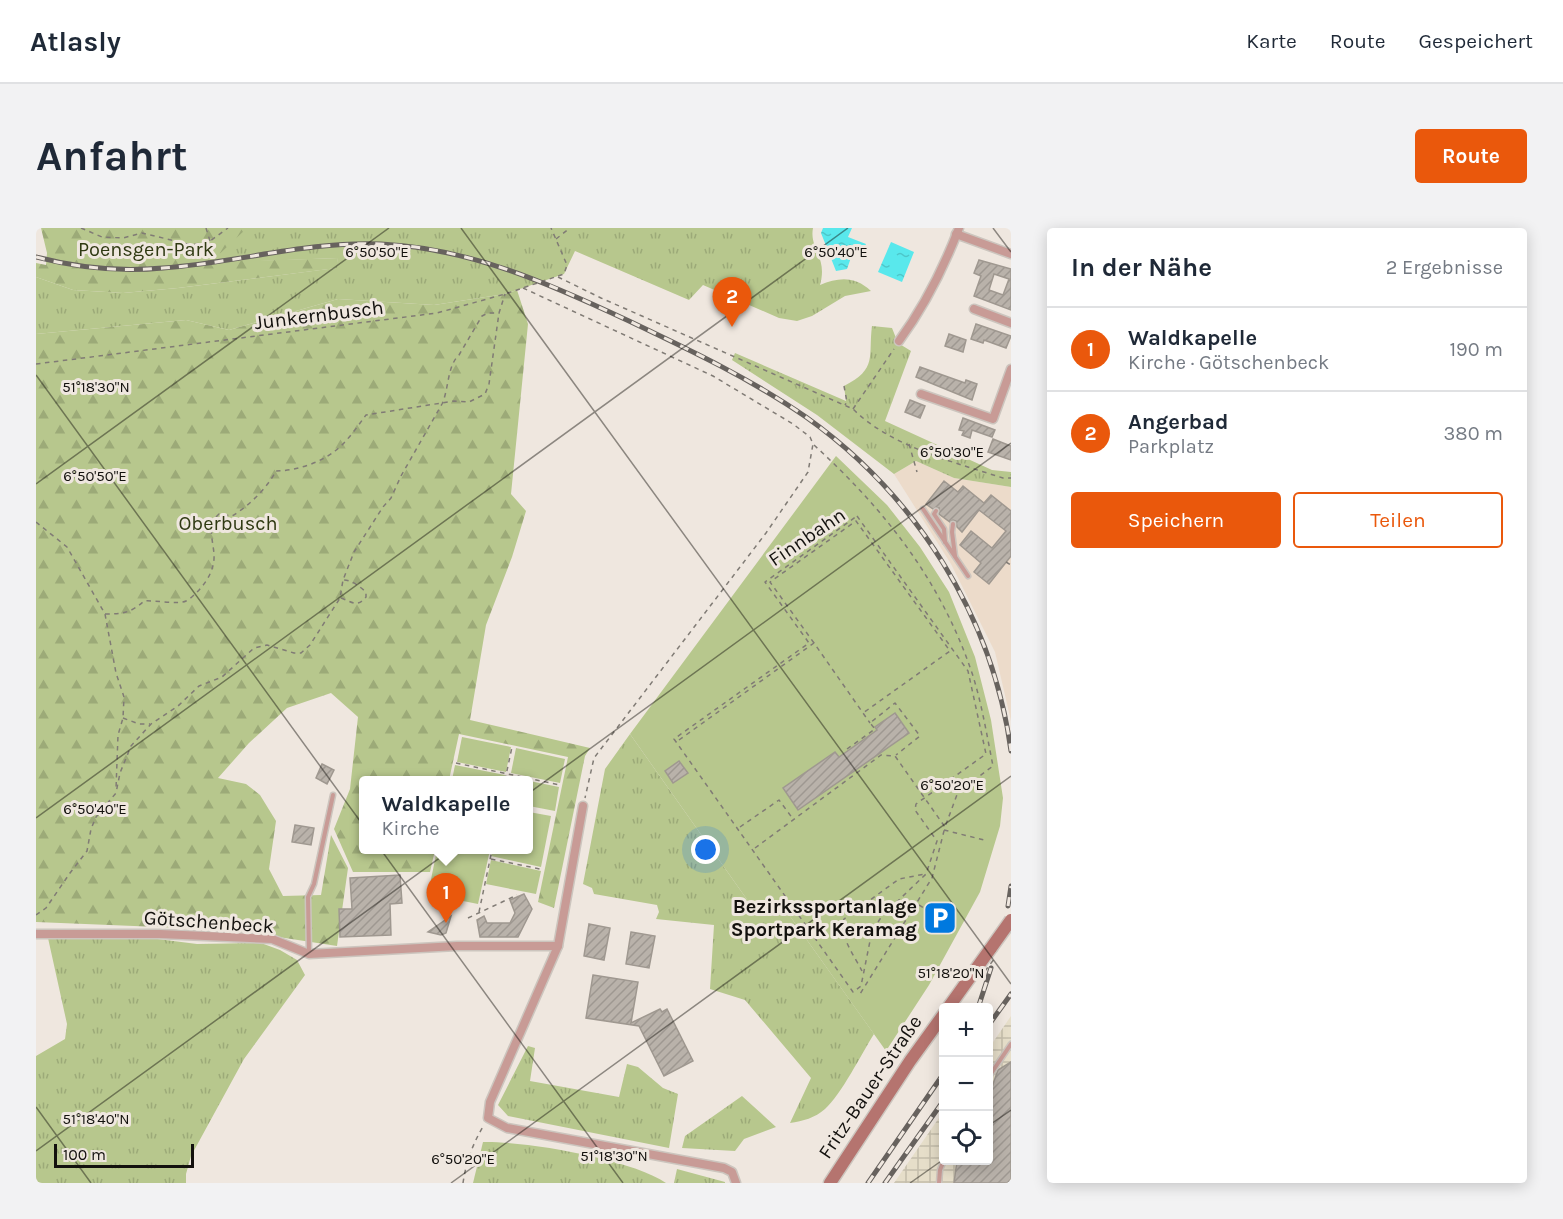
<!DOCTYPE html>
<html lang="de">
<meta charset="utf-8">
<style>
body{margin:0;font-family:Karla,sans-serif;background:#f2f2f3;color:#1f2937}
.controls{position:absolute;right:18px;bottom:18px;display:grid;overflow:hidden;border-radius:6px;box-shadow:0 3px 15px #0003}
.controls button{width:54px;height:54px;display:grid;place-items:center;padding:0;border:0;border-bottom:2px solid #e0e1e3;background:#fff;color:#1f2937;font:30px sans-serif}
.scale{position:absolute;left:18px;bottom:15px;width:140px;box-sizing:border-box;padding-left:6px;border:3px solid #13110e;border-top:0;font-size:16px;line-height:21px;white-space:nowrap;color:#13110e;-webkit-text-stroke:4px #efe7df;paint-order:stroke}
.you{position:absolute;left:670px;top:622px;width:21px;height:21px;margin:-15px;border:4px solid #fff;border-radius:50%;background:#1a73e8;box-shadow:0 0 0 9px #1a73e833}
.badge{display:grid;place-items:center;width:39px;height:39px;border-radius:50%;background:#ea580c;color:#fff;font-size:20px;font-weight:700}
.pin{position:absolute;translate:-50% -50px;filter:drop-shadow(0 2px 3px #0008)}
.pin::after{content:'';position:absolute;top:32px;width:21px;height:18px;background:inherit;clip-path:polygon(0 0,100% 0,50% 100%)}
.popup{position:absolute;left:323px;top:548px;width:174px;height:78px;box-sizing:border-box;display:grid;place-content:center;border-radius:6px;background:#fff;filter:drop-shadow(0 2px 4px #0005);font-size:20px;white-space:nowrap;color:#747a83}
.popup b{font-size:22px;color:#1f2937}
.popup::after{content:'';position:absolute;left:50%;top:100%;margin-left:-12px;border:12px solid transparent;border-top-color:#fff}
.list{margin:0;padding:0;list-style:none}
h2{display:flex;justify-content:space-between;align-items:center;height:78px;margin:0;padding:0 24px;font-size:26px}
h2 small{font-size:20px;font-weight:400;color:#747a83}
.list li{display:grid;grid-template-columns:39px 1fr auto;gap:18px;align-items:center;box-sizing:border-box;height:84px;padding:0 24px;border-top:2px solid #e0e1e3}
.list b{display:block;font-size:22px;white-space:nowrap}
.list p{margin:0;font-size:20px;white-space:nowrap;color:#747a83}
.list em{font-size:20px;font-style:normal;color:#747a83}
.actions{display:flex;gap:12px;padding:18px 24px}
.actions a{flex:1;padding:14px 0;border:2px solid #ea580c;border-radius:6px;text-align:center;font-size:21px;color:#ea580c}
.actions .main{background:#ea580c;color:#fff}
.icon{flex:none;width:33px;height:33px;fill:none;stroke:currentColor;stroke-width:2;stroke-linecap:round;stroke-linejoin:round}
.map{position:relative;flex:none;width:975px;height:955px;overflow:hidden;border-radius:6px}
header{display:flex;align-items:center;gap:36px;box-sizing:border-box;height:84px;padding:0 30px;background:#fff;border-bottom:2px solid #e0e1e3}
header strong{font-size:28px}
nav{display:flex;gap:33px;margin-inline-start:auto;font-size:21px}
.intro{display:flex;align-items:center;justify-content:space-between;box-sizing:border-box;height:144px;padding:0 36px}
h1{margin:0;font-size:42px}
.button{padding:15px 27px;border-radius:6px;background:#ea580c;color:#fff;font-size:21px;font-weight:700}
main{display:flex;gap:36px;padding:0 36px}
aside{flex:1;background:#fff;border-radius:6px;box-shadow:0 3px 15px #0003}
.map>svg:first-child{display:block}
</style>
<header>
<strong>Atlasly</strong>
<nav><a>Karte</a><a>Route</a><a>Gespeichert</a></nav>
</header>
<div class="intro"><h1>Anfahrt</h1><a class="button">Route</a></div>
<main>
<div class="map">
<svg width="975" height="955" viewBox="0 0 975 955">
<defs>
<pattern id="industrial-grid" width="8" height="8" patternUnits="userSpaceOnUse" patternTransform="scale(1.5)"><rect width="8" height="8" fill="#e6dec9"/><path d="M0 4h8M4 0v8" fill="none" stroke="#c4bdab"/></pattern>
<pattern id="grass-tufts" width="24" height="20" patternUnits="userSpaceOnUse" patternTransform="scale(1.5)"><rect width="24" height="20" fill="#b7c78d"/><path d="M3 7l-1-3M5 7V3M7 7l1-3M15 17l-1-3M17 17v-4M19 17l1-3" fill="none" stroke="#9caa78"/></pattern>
<pattern id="forest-firs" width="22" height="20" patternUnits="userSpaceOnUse" patternTransform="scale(1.5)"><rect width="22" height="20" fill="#b7c78d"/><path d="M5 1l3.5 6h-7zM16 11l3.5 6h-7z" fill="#9caa78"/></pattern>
<pattern id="water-ripples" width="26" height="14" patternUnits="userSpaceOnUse" patternTransform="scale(1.5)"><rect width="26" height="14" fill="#59e8ec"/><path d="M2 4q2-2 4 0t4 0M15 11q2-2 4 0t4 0" fill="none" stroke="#4dc6c9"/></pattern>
<pattern id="building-hatch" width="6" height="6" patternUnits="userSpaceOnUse" patternTransform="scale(1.5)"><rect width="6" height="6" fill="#b9b2aa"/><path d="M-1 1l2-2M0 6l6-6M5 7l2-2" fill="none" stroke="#9e9891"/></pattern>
</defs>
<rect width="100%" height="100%" fill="#efe7df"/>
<path fill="#ecdbca" d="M880,233l38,17 57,9v234l-16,-69 -44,-88 -57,-90z"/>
<path fill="url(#industrial-grid)" d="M975,788v167h-117l49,-71 1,48h44l1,-112z"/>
<g fill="url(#grass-tufts)">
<path d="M9,0h768c-4,21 15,29 7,57 19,-8 35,-9 51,6l-26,5 -33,20 -15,5 -18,-3 -76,-33 -14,15 -114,-49 -11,23 -59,20 -71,11 -96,-6 -109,31 -43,-10 -150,14v-57l37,13 50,3 55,-5 158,-20 2,-10 -129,5z"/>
<path d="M836,98l20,2 6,15 13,8 -26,70 107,49 19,2v15l-57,-9 -38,-17 -22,13 -77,-59 -85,-55 3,-7 111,48 -2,-15c34,-17 24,-30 28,-60z"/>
<path d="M594,506l123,174 34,4 87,122c-12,19 -33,61 -49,75 -10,9 -22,12 -35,14l21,-45 -66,-78 -35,-11 4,-64 -58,-6 3,-7 -2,-7 -63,-11 -2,-6 -9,-4 22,-115z"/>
<path d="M98,708l63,8 64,-1 19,7 17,10 8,15 -61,84 -53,97 -5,18v9h-150v-127l29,-17 2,-15 -19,-86z"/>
<path d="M492,818l7,2 -5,33 89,16 8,-33 11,3 25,21 15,6 -9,54 -161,-32 -10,-11z"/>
<path d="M706,868l34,31 -32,12 -9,12 -53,-3 3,-12z"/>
<path d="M447,914c43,-1 148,17 183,41h-193z"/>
<path d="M641,941l48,13v1h-51z"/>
</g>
<g fill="url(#forest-firs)">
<path d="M5,0h206l-36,34 127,-4 -1,10 -159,20 -55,5 -50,-3 -37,-13v-14l10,2 1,-12z"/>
<path d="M481,62l11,34 -17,170 15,17 -14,46 -26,68 -16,95 120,28 -5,8 -31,152 -16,-6 30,-145 -109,-23 -10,46h-85v70h71l-5,22h-77l-19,-43 16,-40 8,-72 -27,-24 -44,15 -38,35 -31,35 28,6 14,11 16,26 -7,48 14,27 38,-1 10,-60 17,33 -11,78 -105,-16 -196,-8v-588l150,-14 43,10 109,-31 96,6 71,-11z"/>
</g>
<g fill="#b7c78d">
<path d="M800,228l51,49 33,42 29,45 26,65 16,63 12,78 -3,28 -20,66 -51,93 -43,66 -99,-139 -34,-4 -123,-174z"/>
<path d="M426,509l49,10 -5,25 -49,-10z"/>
<path d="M480,520l49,11 -5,24 -49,-10z"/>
<path d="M419,537l50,10 -1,5h-52z"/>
<path d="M474,549l49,10 -4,24 -26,-5 -1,-26h-19z"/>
<path d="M493,584l22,4 -10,51 -50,-11 2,-6h35z"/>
<path d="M401,622h53l-12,54 -50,-10z"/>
<path d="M455,632l50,11 -5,23 -50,-10z"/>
</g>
<g fill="url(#water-ripples)">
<path d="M787,0h29l-4,9 18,7 -4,8 -8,-3 -7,20 -11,2 -15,-38z"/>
<path d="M855,14l23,10 -12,30 -24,-10z"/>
</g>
<g fill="url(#building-hatch)" stroke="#9f9890" stroke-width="1.5" fill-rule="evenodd">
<path d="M943,32l32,9v41l-37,-14 7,-20 -7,-3zM958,46l15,5 -6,16 -14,-5z"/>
<path d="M940,96l35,12 -5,12 -22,-8 -1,3 -12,-4z"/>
<path d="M913,106l17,6 -3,12 -18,-6z"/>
<path d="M884,139l45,16 1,-3 11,4 -5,16 -56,-23z"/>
<path d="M874,172l15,6 -5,12 -15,-6z"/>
<path d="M927,190l32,12 -3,7 -20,-7 -2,8 -8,-3 2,-4 -5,-1z"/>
<path d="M957,211l18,7v14l-23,-8z"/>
<path d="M908,253l14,11 5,-6 21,17 7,-8 20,16v45l-22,28 -15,-12 7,-9 -21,-18 11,-14 21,17 14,-17 -27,-21 -17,22 -5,-5 -1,-6 -3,-1 -3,2 -11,-8v-6l-6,1 -7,-5z"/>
<path d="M859,485l14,20 -111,77 -15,-22 52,-36 4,5 38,-27 -2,-3z"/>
<path d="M643,533l9,12 -15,10 -8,-12z"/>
<path d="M286,536l12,6 -7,14 -11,-6z"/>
<path d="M259,597l19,3 -3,17 -19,-3z"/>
<path d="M364,647l2,28 -12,1 1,31 -51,2 -1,-28h13l-2,-31z"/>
<path d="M488,666l8,15 -14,28h-38l-3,-17 7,-4 3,7h23l5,-10 -5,-13z"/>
<path d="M415,688l-5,17 -5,2 -13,-3z"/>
<path d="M553,696l21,4 -6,32 -20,-4z"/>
<path d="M595,704l24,4 -6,32 -23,-4z"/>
<path d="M557,747l45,7 -7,41 29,-14 2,3 5,-3 26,52 -29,15 -25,-50 -53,-8z"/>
<path d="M975,834v121h-57l3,-22h31v-72l4,-2 6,-17z"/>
</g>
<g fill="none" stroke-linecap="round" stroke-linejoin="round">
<defs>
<g id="lane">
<path d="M887,281l45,67"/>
<path d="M900,283l-2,3 10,15 1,13"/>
<path d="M917,296l-1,8 3,24"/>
<path d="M273,725l-1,-56 6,-13 19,-89"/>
<path d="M952,850l23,-34"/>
<path d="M903,955l1,-13 4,-10"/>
</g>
<g id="street">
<path d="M920,6l55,20"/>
<path d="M938,81l37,14"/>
<path d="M863,113c25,-34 45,-74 60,-113"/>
<path d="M885,166l72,25 18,-50"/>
<path d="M547,578l-25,140 -68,156 -2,16 19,10 217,40 8,4 4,11"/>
<path d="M0,706h124l112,5 37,15 148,-8h101"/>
</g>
<g id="secondary">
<path d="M912,780l43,-60"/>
<path d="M794,955l80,-122 34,-47"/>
</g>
</defs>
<use href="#lane" stroke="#ccc5be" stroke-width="7"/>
<use href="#street" stroke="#ccc5be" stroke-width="11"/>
<use href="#secondary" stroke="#ccc5be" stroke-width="15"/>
<g stroke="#807b75" stroke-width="1.5" stroke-dasharray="4.5 4.5" stroke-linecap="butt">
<path d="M45,0l21,9 21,1 19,-5 50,12 18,-4 18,-13"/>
<path d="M170,0l4,13"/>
<path d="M520,11l14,-11"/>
<path d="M522,49l43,21 252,111c37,37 100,53 150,69h8"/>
<path d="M487,60l190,88 80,48 17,13 3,7 -5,28 -42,61 -172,225 -9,40"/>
<path d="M0,136l401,-51 68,-19 59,-20 3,-9 -16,-37"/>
<path d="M808,158l3,16 -2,3"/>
<path d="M817,181l41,-60"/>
<path d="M873,216l8,28"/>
<path d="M778,217c72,66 128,137 159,231 9,29 14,60 20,90l-35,26 -13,35"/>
<path d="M821,288l111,155 18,83 -70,50 -1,6 22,31 -11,33 -44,42 -10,15 -11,55 -8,6 -179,-253 135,-96 -44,-61z"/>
<path d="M0,294l31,25 38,67 11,59 8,24 -1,21 -5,17 -2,54"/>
<path d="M970,334l5,3"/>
<path d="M305,370c11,4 16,10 25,-1v-5c-7,-6 -14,-12 -23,-12"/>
<path d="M69,386c17,0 26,-1 39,-13 11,-1 34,4 42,0 4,-2 8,-6 11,-9 9,-9 16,-20 17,-33 1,-15 -9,-33 5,-45l13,2c17,-10 35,-28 44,-45 19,0 44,-8 59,-20 12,-9 22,-24 31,-36l88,-14 15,1 16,-8 4,-10 10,-71"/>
<path d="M778,415l-44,-61 86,-61 94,130 -87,62"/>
<path d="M87,490l16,6h11"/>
<path d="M643,512l135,-97 56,80"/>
<path d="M811,521l28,-20 -5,-6 25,-20 25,33 -24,19"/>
<path d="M420,535l104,22"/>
<path d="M469,552l7,-33"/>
<path d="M704,599l39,-27 14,19"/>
<path d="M908,602l40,10"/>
<path d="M719,620l126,-93 14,1 50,71 -13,51 -72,116"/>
<path d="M455,631l49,10"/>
<path d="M883,677l32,19"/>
<path d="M443,684l13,-62"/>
<path d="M0,687l10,-7 24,-35 17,-22 4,-22 5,-12 20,-24 4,-20 11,-27 20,-22 27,-18 21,-20 23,-9 32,-29 13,-3 27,8h7l9,-8 30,-47 3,-18 11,-28 29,-45 8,-9 10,-22 41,-72c7,-15 5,-38 17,-49l23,-39 6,-3h11l6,-19"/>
<path d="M432,690l49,-23"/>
<path d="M826,743c-7,-14 -24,-37 -18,-52l55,-40 26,-5"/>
<path d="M427,955c3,-21 10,-40 21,-58"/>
</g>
<use href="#lane" stroke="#c89b96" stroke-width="4"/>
<use href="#street" stroke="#c89b96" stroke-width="8"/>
<use href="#secondary" stroke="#b5746f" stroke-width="12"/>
<defs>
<g id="rail">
<path d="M0,29c42,11 84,15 127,11 73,-5 144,-27 218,-24 89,4 169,40 248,77 61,29 122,58 177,96 110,78 187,200 205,334"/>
<path d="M972,678l3,-20"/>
<path d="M942,780l13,-40"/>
<path d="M952,798l23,-32"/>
<path d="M832,955l76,-110"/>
<path d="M849,955l59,-83"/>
</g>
</defs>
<use href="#rail" stroke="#67625e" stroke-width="5"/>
<use href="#rail" stroke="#efe7df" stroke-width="3" stroke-dasharray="9" stroke-linecap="butt"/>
<defs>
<path id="secondary-bridge" d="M955,720l20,-28"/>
</defs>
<use href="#secondary-bridge" stroke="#ccc5be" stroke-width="15" stroke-linecap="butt"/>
<path stroke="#807b75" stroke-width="1.5" stroke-dasharray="4.5 4.5" stroke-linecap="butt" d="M949,743l10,-13"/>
<use href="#secondary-bridge" stroke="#b5746f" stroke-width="12"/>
</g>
<path fill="none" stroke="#13110e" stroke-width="1.5" stroke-opacity="0.45" d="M425,0l550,756M957,0l18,24M0,147l587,808M0,256l353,-256M0,590l812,-590M0,879l55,76M952,898l23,-16M0,923l975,-708M415,955l560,-407M874,955l34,-24"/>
<defs>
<symbol id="parking-square" viewBox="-11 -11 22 22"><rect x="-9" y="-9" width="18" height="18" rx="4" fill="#0079df" stroke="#efe7df"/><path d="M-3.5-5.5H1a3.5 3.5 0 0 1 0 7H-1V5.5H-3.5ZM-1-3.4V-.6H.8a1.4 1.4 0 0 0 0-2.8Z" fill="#fff"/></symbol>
</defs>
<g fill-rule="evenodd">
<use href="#parking-square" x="885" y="671" width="38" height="38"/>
</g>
<g text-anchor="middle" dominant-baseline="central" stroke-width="6" stroke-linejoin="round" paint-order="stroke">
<g font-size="20" fill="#2f3912" stroke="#efe7df">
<text x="110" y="21">Poensgen-Park</text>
<text x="192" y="295">Oberbusch</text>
</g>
<g font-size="20" fill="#13110e" stroke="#efe7df">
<text transform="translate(283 87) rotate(-7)">Junkernbusch</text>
<text transform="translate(771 309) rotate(-34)">Finnbahn</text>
<text transform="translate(173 694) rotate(4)">Götschenbeck</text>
<text transform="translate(834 859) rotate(-56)">Fritz-Bauer-Straße</text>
</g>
<g font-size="20" font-weight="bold" fill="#13110e" stroke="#efe7df" text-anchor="end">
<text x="881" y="678">Bezirkssportanlage<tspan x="881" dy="23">Sportpark Keramag</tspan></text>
</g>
</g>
<g font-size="15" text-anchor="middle" fill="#13110e" stroke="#efe7df" stroke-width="6" stroke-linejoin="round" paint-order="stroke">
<text x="341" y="29">6°50'50"E</text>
<text x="800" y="29">6°50'40"E</text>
<text x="60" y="164">51°18'30"N</text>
<text x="916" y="229">6°50'30"E</text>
<text x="59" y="253">6°50'50"E</text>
<text x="916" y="562">6°50'20"E</text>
<text x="59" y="586">6°50'40"E</text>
<text x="915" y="750">51°18'20"N</text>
<text x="60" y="896">51°18'40"N</text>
<text x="578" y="933">51°18'30"N</text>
<text x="427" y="936">6°50'20"E</text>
</g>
</svg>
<div class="controls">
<button>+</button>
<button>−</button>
<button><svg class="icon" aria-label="locate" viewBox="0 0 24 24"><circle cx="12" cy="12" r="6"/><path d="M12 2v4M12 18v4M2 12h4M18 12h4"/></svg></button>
</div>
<div class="scale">100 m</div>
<div class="you"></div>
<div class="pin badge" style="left:410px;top:695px">1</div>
<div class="popup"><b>Waldkapelle</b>Kirche</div>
<div class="pin badge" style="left:696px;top:99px">2</div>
</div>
<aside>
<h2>In der Nähe<small>2 Ergebnisse</small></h2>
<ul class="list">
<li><span class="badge">1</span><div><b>Waldkapelle</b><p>Kirche · Götschenbeck</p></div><em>190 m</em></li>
<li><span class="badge">2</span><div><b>Angerbad</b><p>Parkplatz</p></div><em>380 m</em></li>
</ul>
<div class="actions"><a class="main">Speichern</a><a>Teilen</a></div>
</aside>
</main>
